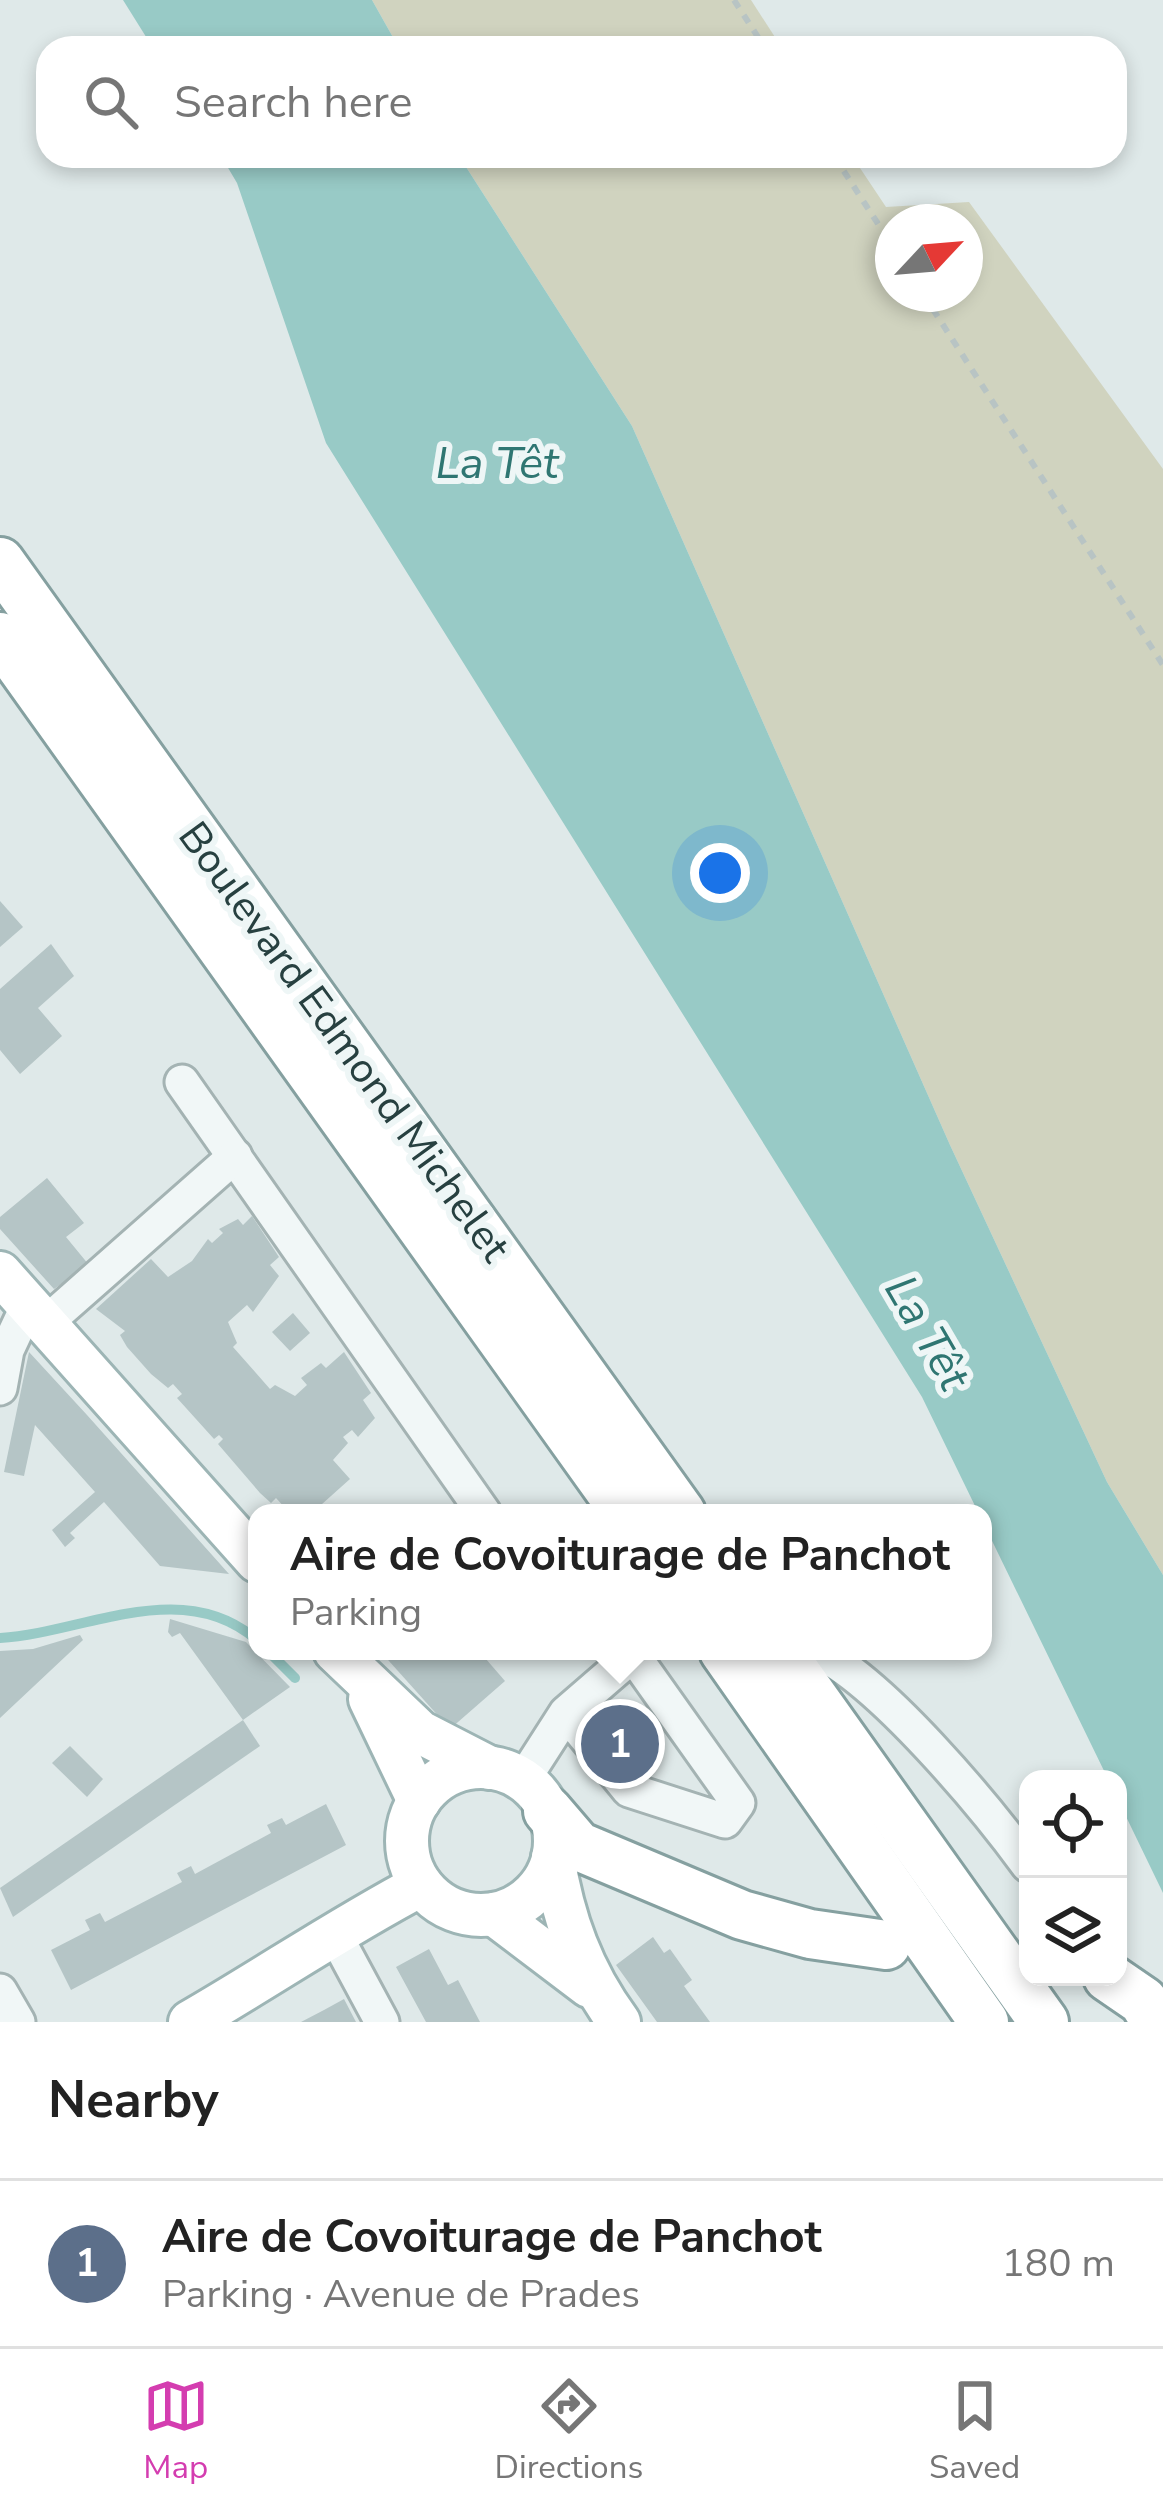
<!DOCTYPE html>
<meta charset="utf-8">
<style>
body{margin:0;font-family:"Nunito Sans",sans-serif;background:#f6f6f6;color:#222}
.controls{position:absolute;right:36px;bottom:36px;display:grid;overflow:hidden;border-radius:24px;box-shadow:0 6px 18px #0003}
.controls button{width:108px;height:108px;display:grid;place-items:center;padding:0;border:0;border-bottom:3px solid #e0e0e0;background:#fff;color:#222;font:60px sans-serif}
.compass{position:absolute;left:875px;top:204px;width:108px;height:108px;border-radius:50%;background:#fff;box-shadow:0 6px 18px #0003;rotate:64deg}
.you{position:absolute;left:720px;top:873px;width:42px;height:42px;margin:-30px;border:9px solid #fff;border-radius:50%;background:#1a73e8;box-shadow:0 0 0 18px #1a73e833}
.badge{display:grid;place-items:center;width:78px;height:78px;border-radius:50%;background:#d43db0;color:#fff;font-size:39px;font-weight:700}
.pin{position:absolute;translate:-50% -50%;border:6px solid #fff;box-shadow:0 3px 12px #0006}
.popup{position:absolute;left:248px;top:1504px;width:744px;height:156px;box-sizing:border-box;display:grid;place-content:center;border-radius:24px;background:#fff;filter:drop-shadow(0 3px 9px #0005);font-size:39px;white-space:nowrap;color:#767676}
.popup b{font-size:45px;color:#222}
.popup::after{content:'';position:absolute;left:50%;top:100%;margin-left:-24px;border:24px solid transparent;border-top-color:#fff}
.list{margin:0;padding:0;list-style:none}
h2{display:flex;justify-content:space-between;align-items:center;height:156px;margin:0;padding:0 48px;font-size:51px}
h2 small{font-size:39px;font-weight:400;color:#767676}
.list li{display:grid;grid-template-columns:78px 1fr auto;gap:36px;align-items:center;box-sizing:border-box;height:168px;padding:0 48px;border-top:3px solid #e0e0e0}
.list b{display:block;font-size:45px;white-space:nowrap}
.list p{margin:0;font-size:39px;white-space:nowrap;color:#767676}
.list em{font-size:39px;font-style:normal;color:#767676}
.icon{flex:none;width:66px;height:66px;fill:none;stroke:currentColor;stroke-width:2;stroke-linecap:round;stroke-linejoin:round}
.map{position:relative;flex:none;width:1163px;height:2022px;overflow:hidden}
.search{position:absolute;background:#fff;box-shadow:0 6px 18px #0003;left:36px;right:36px;top:36px;height:132px;display:flex;align-items:center;gap:30px;box-sizing:border-box;padding:0 42px;border-radius:36px;color:#767676;font-size:45px}
.sheet{height:324px;background:#fff}
nav{display:flex;justify-content:space-around;align-items:center;box-sizing:border-box;height:168px;border-top:3px solid #e0e0e0;background:#fff;font-size:33px;color:#767676}
nav a{display:grid;justify-items:center;gap:6px}
nav .on{color:#d43db0}
.map>svg:first-child{display:block}
</style>
<div class="map">
<svg width="1163" height="2022" viewBox="0 0 1163 2022">
<rect width="100%" height="100%" fill="#dfe9e9"/>
<g fill="#d0d3bf" fill-rule="evenodd">
<path d="M372,0h379l31,48h-383z"/>
<path d="M459,156h393l34,51 83,-5 194,267v1106l-56,-93 -157,-337 -318,-719zM893,222h72v72h-72z"/>
</g>
<g fill="#98cac6">
<path d="M123,0h249l27,48h-246z"/>
<path d="M221,156h238l173,270 318,719 157,337 56,93v318l-45,-93v-21h-10l-186,-382 -596,-954 -89,-260z"/>
</g>
<g fill="none" stroke-linecap="round" stroke-linejoin="round">
<g stroke="#98cac6" stroke-width="10">
<path d="M0,1638c84,-5 182,-63 257,2"/>
<path d="M268,1651l27,27"/>
</g>
</g>
<g fill="#b5c5c6">
<path d="M0,901l23,26 -23,20z"/>
<path d="M51,944l23,32 -36,32 24,28 -42,38 -20,-24v-61z"/>
<path d="M47,1178l37,45 -18,14 23,28 -35,24 -54,-60v-12z"/>
<path d="M252,1216l27,41 -9,8 9,11 -26,36 -6,-7 -19,17 9,21 -4,4 37,42 5,-4 20,11 12,-11 -6,-7 20,-15 5,5 18,-16 27,41 -8,7 12,18 -17,19 -6,-7 -9,7 5,6 -15,17 17,19 -38,34h-30l4,-4 -10,-11 -5,5 -11,-10 -42,-49 5,-5 -4,-4 -5,4 -37,-41 5,-4 -9,-10 -5,4 -17,-14 -24,-27 -7,-12 5,-4 -29,-22 55,-50 17,18 24,-16 16,-22 4,4 11,-10 -4,-4 19,-10 5,6z"/>
<path d="M293,1313l17,20 -20,18 -18,-19z"/>
<path d="M29,1352l58,63 142,159 -69,-8 -56,-64 -34,31 5,5 -10,9 -13,-17 43,-38 -60,-67 -11,51 -20,-4z"/>
<path d="M170,1619l76,23 44,45 -47,33 -63,-87 -8,4 -4,-5z"/>
<path d="M80,1635l3,5 -83,78v-67l33,-2z"/>
<path d="M380,1651h99l26,30 -55,48z"/>
<path d="M243,1720l17,26 -247,171 -13,-29z"/>
<path d="M70,1746l33,33 -16,18 -35,-34z"/>
<path d="M326,1804l20,41 -275,145 -20,-40 39,-20 -5,-10 15,-7 5,9 77,-40 -5,-9 14,-7 4,8 76,-41 -4,-8 15,-7 4,7z"/>
<path d="M653,1937l11,16 6,-4 22,31 -8,6 26,36h-53l-41,-57z"/>
<path d="M429,1949l19,36 10,-5 22,42h-54l-30,-55z"/>
<path d="M344,1999l12,23h-55l23,-12z"/>
</g>
<g fill="none" stroke-linecap="round" stroke-linejoin="round">
<defs>
<g id="minor">
<path d="M182,1082l302,431"/>
<path d="M48,1321l187,-165"/>
<path d="M0,1388l7,-38 22,-47"/>
<path d="M816,1651c64,29 169,155 212,214"/>
<path d="M523,1780l43,-67 67,-58 105,148 -13,18 -96,-31 -63,-77"/>
<path d="M333,1931l49,91"/>
<path d="M0,1991l18,31"/>
</g>
<g id="major">
<path d="M0,1273l257,288"/>
<path d="M335,1651l85,81 70,36"/>
<path d="M370,1699l49,102"/>
<circle cx="481" cy="1841" r="74"/>
<path d="M553,1857c10,62 29,115 66,165"/>
<path d="M494,1914l95,72"/>
<path d="M190,2022c78,-45 151,-95 231,-137"/>
</g>
<g id="highway">
<path d="M0,562l681,951"/>
<path d="M0,637l626,876"/>
<path d="M724,1651l260,371"/>
<path d="M780,1651l264,371"/>
<path d="M548,1811l30,35 164,69 68,19 76,11"/>
<path d="M1108,1977l35,24 13,21"/>
</g>
</defs>
<use href="#minor" stroke="#a4b3b3" stroke-width="39"/>
<use href="#major" stroke="#9db5b5" stroke-width="48"/>
<use href="#highway" stroke="#85a0a0" stroke-width="54"/>
<g stroke="#b8c4c4" stroke-width="6" stroke-dasharray="9 9" stroke-linecap="butt">
<path d="M734,0l31,48"/>
<path d="M834,156l59,91"/>
<path d="M923,294l240,371"/>
</g>
<use href="#minor" stroke="#f1f7f7" stroke-width="33"/>
<use href="#major" stroke="#fff" stroke-width="42"/>
<use href="#highway" stroke="#fff" stroke-width="48"/>
</g>
<g text-anchor="middle" dominant-baseline="central" stroke-width="12" stroke-linejoin="round" paint-order="stroke">
<g font-size="42" fill="#274040" stroke="#eef6f6">
<text transform="translate(344 1042) rotate(54)">Boulevard Edmond Michelet</text>
</g>
<g font-size="45" font-style="italic" fill="#2f7672" stroke="#eef6f6">
<text x="497" y="463">La Têt</text>
<text transform="translate(927 1333) rotate(60)">La Têt</text>
</g>
</g>
</svg>
<div class="controls">
<button><svg class="icon" aria-label="locate" viewBox="0 0 24 24"><circle cx="12" cy="12" r="6"/><path d="M12 2v4M12 18v4M2 12h4M18 12h4"/></svg></button>
<button><svg class="icon" aria-label="layers" viewBox="0 0 24 24"><path d="M12 4l9 5-9 5-9-5zM3 14l9 5 9-5"/></svg></button>
</div>
<svg class="compass" viewBox="-18 -18 36 36"><path d="M0-13l5 13h-10z" fill="#e53935"/><path d="M0 13l5-13h-10z" fill="#767676"/></svg>
<div class="you"></div>
<div class="pin badge" style="left:620px;top:1744px;background:#5c6f8a">1</div>
<div class="popup"><b>Aire de Covoiturage de Panchot</b>Parking</div>
<div class="search"><svg class="icon" aria-label="search" viewBox="0 0 24 24"><circle cx="10" cy="10" r="6"/><path d="M15 15l6 6"/></svg>Search here</div>
</div>
<section class="sheet">
<h2>Nearby<small></small></h2>
<ul class="list">
<li><span class="badge" style="background:#5c6f8a">1</span><div><b>Aire de Covoiturage de Panchot</b><p>Parking · Avenue de Prades</p></div><em>180 m</em></li>
</ul>
</section>
<nav>
<a class="on"><svg class="icon" aria-label="map" viewBox="0 0 24 24"><path d="M3 6l6-2 6 2 6-2v14l-6 2-6-2-6 2zM9 4v14M15 6v14"/></svg>Map</a>
<a><svg class="icon" aria-label="directions" viewBox="0 0 24 24"><path d="M12 3l9 9-9 9-9-9zM9 14v-3h6M13 9l2 2-2 2"/></svg>Directions</a>
<a><svg class="icon" aria-label="saved" viewBox="0 0 24 24"><path d="M7 4h10v16l-5-4-5 4z"/></svg>Saved</a>
</nav>
